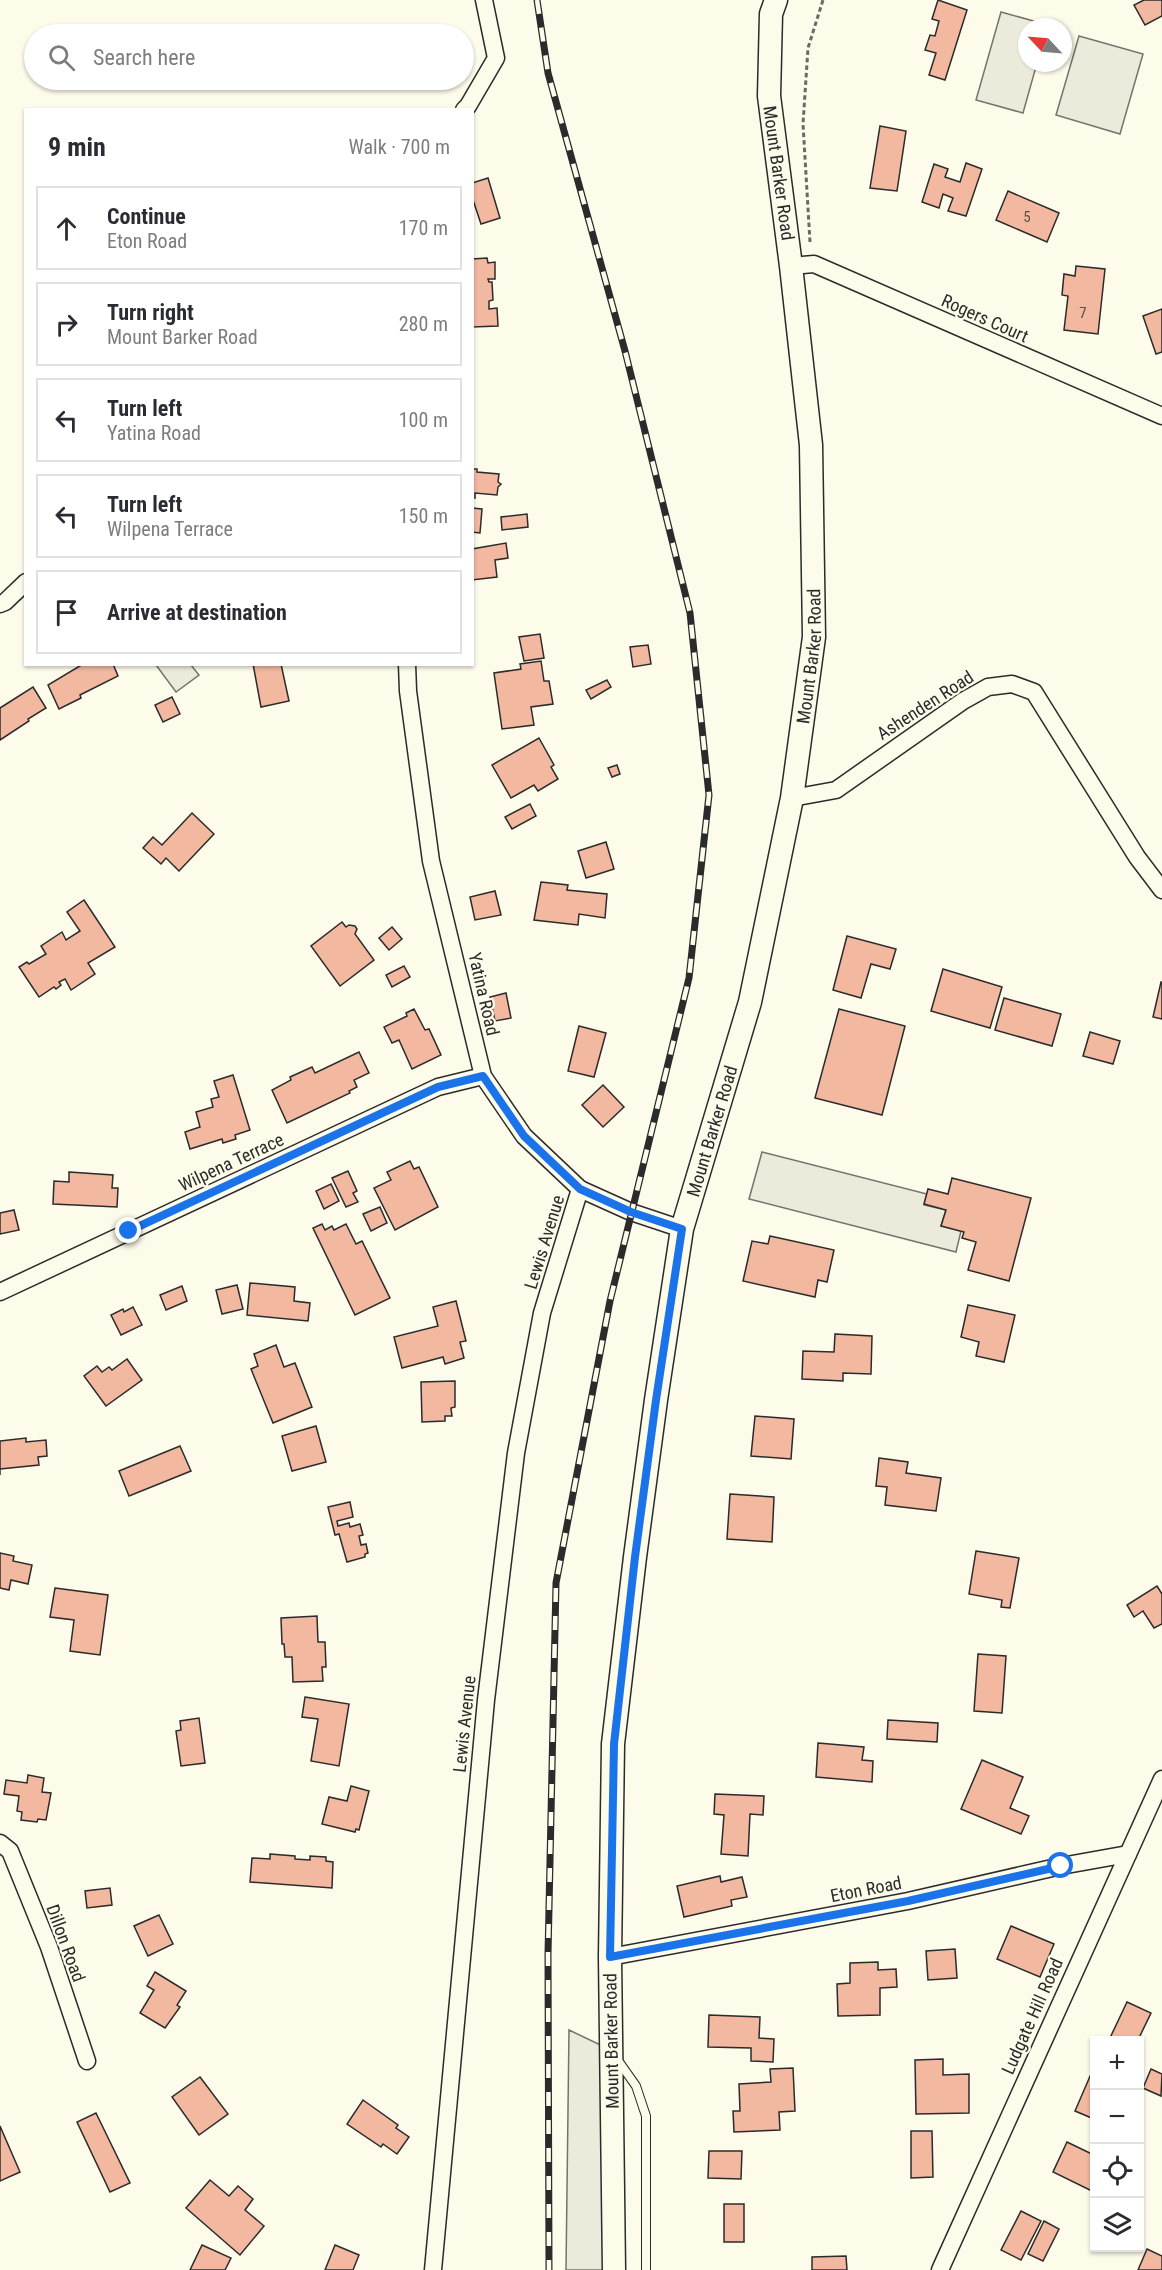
<!DOCTYPE html>
<meta charset="utf-8">
<style>
body{margin:0;font-family:"Roboto Condensed",sans-serif;background:#f7f7f7;color:#2b2b33}
.controls{position:absolute;right:18px;bottom:18px;display:grid;overflow:hidden;border-radius:0px;box-shadow:0 2px 4px #0004}
.controls button{width:54px;height:54px;display:grid;place-items:center;padding:0;border:0;border-bottom:2px solid #e1e1e2;background:#fff;color:#2b2b33;font:30px sans-serif}
.compass{position:absolute;left:1018px;top:18px;width:54px;height:54px;border-radius:50%;background:#fff;box-shadow:0 2px 4px #0004;rotate:296deg}
.stop{position:absolute;width:18px;height:18px;margin:-14px;border:4px solid #1a73e8;border-radius:50%;background:#fff}
.stop.end{background:#1a73e8;border-color:#fff;box-shadow:0 2px 6px #0008}
.list{margin:0;padding:0;list-style:none}
h2{display:flex;justify-content:space-between;align-items:center;height:78px;margin:0;padding:0 24px;font-size:26px}
h2 small{font-size:20px;font-weight:400;color:#7c7c81}
.list li{display:grid;grid-template-columns:39px 1fr auto;gap:18px;align-items:center;box-sizing:border-box;height:84px;margin:0 12px 12px;padding:0 12px;border:2px solid #e1e1e2;border-radius:0px}
.list b{display:block;font-size:22px;white-space:nowrap}
.list p{margin:0;font-size:20px;white-space:nowrap;color:#7c7c81}
.list em{font-size:20px;font-style:normal;color:#7c7c81}
.icon{flex:none;width:33px;height:33px;fill:none;stroke:currentColor;stroke-width:2;stroke-linecap:round;stroke-linejoin:round}
.map{position:relative;flex:none;width:1162px;height:2270px;overflow:hidden}
.search{position:absolute;background:#fff;box-shadow:0 2px 4px #0004;left:24px;top:24px;width:450px;height:66px;display:flex;align-items:center;gap:15px;box-sizing:border-box;padding:0 21px;border-radius:33px;color:#7c7c81;font-size:22px}
.panel{position:absolute;background:#fff;box-shadow:0 2px 4px #0004;left:24px;top:108px;width:450px;height:558px;border-radius:0px}
.map>svg:first-child{display:block}
</style>
<div class="map">
<svg width="1162" height="2270" viewBox="0 0 1162 2270">
<rect width="100%" height="100%" fill="#fdfbea"/>
<g fill="#ecebdb" stroke="#74746e" stroke-width="1.5">
<path d="M1001,12l47,13 -21,2v36h10l-14,50 -47,-13z"/>
<path d="M1079,36l64,18 -23,80 -64,-19z"/>
<path d="M156,665h35l8,10 -23,17z"/>
</g>
<g fill="#eceadb" stroke="#74746e" stroke-width="1.5">
<path d="M762,1152l165,42 -3,11 22,5 -5,16 20,5 -5,21 -207,-53z"/>
<path d="M569,2030l42,20 3,220h-48z"/>
</g>
<g fill="#f2b8a0" stroke="#2b2b2b" stroke-width="1.5">
<path d="M938,0l29,10 -22,70 -16,-5 7,-22 -11,-3 5,-15 5,1 4,-15 -7,-2z"/>
<path d="M1144,0h18v16l-17,9 -11,-20z"/>
<path d="M880,126l26,5 -9,60 -27,-3z"/>
<path d="M966,163l16,6 -16,47 -18,-5 5,-13 -10,-4 -4,14 -17,-6 12,-38 14,5 -3,8 15,5z"/>
<path d="M488,178l12,40 -19,6 -9,-27v-14z"/>
<path d="M1008,191l51,22 -12,29 -51,-22z"/>
<path d="M487,258l1,5 7,-1v17h-7l1,3h3l1,18 -4,1v8l8,-1 1,18 -26,1v-68z"/>
<path d="M1076,266l29,3 -7,65 -34,-4 4,-34 -6,-1 2,-21 11,2z"/>
<path d="M1162,309v43l-6,2 -13,-38z"/>
<path d="M472,469h5v3l22,2 -1,8 3,2 -3,3 -1,8 -22,-2v5h-3z"/>
<path d="M472,508l10,1 -2,24 -8,-1z"/>
<path d="M527,514l1,13 -26,3 -1,-13z"/>
<path d="M506,543l2,15 -13,2 2,17 -25,3v-31z"/>
<path d="M540,634l4,24 -20,3 -5,-24z"/>
<path d="M648,645l3,19 -18,3 -3,-20z"/>
<path d="M541,661l3,20h5l4,23 -22,3 3,18 -32,4 -8,-56 27,-4 -1,-5z"/>
<path d="M83,664h30l5,12 -38,19 1,3 -22,11 -11,-24z"/>
<path d="M253,664h28l8,37 -28,6z"/>
<path d="M607,680l4,7 -20,12 -5,-9z"/>
<path d="M33,687l13,21 -18,11 1,2 -29,19v-32z"/>
<path d="M172,697l8,17 -17,8 -8,-17z"/>
<path d="M539,738l15,27 -3,2 7,12 -20,12 -4,-6 -23,13 -19,-33z"/>
<path d="M617,765l3,9 -8,3 -4,-9z"/>
<path d="M530,804l6,12 -24,13 -7,-12z"/>
<path d="M192,813l22,21 -35,37 -13,-13 -5,6 -18,-16 10,-11 9,8z"/>
<path d="M606,842l8,27 -28,9 -8,-27z"/>
<path d="M541,882l27,3 -1,5 40,4 -2,24 -26,-4 -1,11 -44,-5z"/>
<path d="M495,891l6,24 -26,5 -5,-23z"/>
<path d="M84,900l31,47 -27,16 7,11 -24,16 -6,-11 -6,3 2,3 -5,4 -2,-2 -15,10 -20,-30 8,-5 2,2 17,-10 -5,-8 21,-14 4,8 14,-9 -13,-19z"/>
<path d="M342,922l4,5 3,-2 6,1 2,3 -2,5 19,26 -34,26 -29,-40z"/>
<path d="M392,927l10,12 -13,11 -10,-12z"/>
<path d="M847,936l49,13 -6,20 -19,-5 -10,34 -28,-8z"/>
<path d="M404,966l6,11 -18,10 -6,-12z"/>
<path d="M943,969l59,18 -12,41 -59,-17z"/>
<path d="M1161,982h1v37l-9,-2z"/>
<path d="M506,993l5,25 -16,3 -5,-24z"/>
<path d="M1004,998l57,16 -9,32 -57,-16z"/>
<path d="M414,1009l11,21 4,-1 12,26 -29,14 -13,-29 -7,3 -8,-16 23,-11 -1,-3z"/>
<path d="M839,1009l66,17 -23,89 -67,-17z"/>
<path d="M579,1026l27,7 -12,44 -26,-6z"/>
<path d="M1090,1032l30,9 -7,23 -30,-8z"/>
<path d="M359,1052l10,21 -15,7 3,7 -8,4 1,2 -63,30 -15,-33 19,-10 -1,-3 22,-10 3,6z"/>
<path d="M233,1075l17,55 -15,5 1,4 -13,4 -1,-4 -32,10 -5,-17 15,-5 -4,-15 17,-5 -2,-8 8,-2 -5,-16z"/>
<path d="M603,1085l21,22 -21,20 -21,-22z"/>
<path d="M410,1161l4,8 5,-2 19,40 -43,23 -21,-42 17,-8 -4,-8z"/>
<path d="M348,1171l9,20 -4,2 5,9 -12,5 -14,-29z"/>
<path d="M69,1172l44,3 -1,13h6l-1,19 -64,-3 1,-23 15,1z"/>
<path d="M952,1178l79,20 -22,83 -41,-11 8,-28 -14,-4 2,-6 -23,-6 5,-16 -22,-6 4,-15 20,5z"/>
<path d="M331,1184l8,17 -15,8 -8,-18z"/>
<path d="M380,1207l7,16 -16,8 -8,-17z"/>
<path d="M14,1210l5,20 -19,4v-21z"/>
<path d="M322,1224l3,6 7,-4 2,4 12,-6 10,20 6,-3 28,57 -35,17 -42,-87z"/>
<path d="M770,1236l64,14 -7,32 -9,-2 -3,17 -72,-16 9,-40 16,3z"/>
<path d="M250,1283l45,4 -1,14 16,2 -2,18 -61,-6z"/>
<path d="M237,1285l6,24 -21,5 -6,-24z"/>
<path d="M182,1286l5,15 -21,9 -6,-15z"/>
<path d="M456,1301l10,40 -6,1 4,16 -19,6 -2,-7 -41,11 -8,-31 44,-11 -5,-19z"/>
<path d="M968,1305l47,10 -11,47 -28,-6 3,-14 -18,-5z"/>
<path d="M133,1307l9,18 -21,10 -10,-20 12,-6 1,3z"/>
<path d="M835,1334l37,2 -1,38 -28,-1v8l-41,-2 1,-28 31,1z"/>
<path d="M276,1345l8,22 11,-4 17,44 -39,16 -22,-54 7,-3 -4,-12z"/>
<path d="M127,1359l15,21 -36,26 -22,-30 13,-10 5,6 7,-5 3,3z"/>
<path d="M455,1381v26l-4,1 1,8h-7v5l-23,1 -1,-40z"/>
<path d="M755,1416l39,3 -3,40 -40,-3z"/>
<path d="M316,1426l10,36 -34,9 -10,-35z"/>
<path d="M26,1438v4l20,-2 1,16 -9,1 1,8 -39,4v6v-34z"/>
<path d="M180,1446l11,25 -62,25 -10,-25z"/>
<path d="M879,1458l29,4 -2,11 35,5 -5,33 -51,-6 2,-18 -11,-1z"/>
<path d="M730,1494l44,3 -2,45 -45,-3z"/>
<path d="M350,1502l3,15 -16,4 1,5 11,-3 1,4 10,-3 3,11 -4,1 2,9 5,-1 2,9 -3,1v3l-18,5 -8,-28 -4,1 -7,-28z"/>
<path d="M976,1551l43,7 -9,50 -9,-1 1,-7 -33,-6z"/>
<path d="M0,1553l14,3 -1,5 19,4 -4,19 -17,-4 -2,10 -9,-2z"/>
<path d="M1157,1586l5,8v30l-8,4 -11,-17 -9,6 -7,-12z"/>
<path d="M55,1588l53,7 -8,60 -30,-4 4,-31 -24,-3z"/>
<path d="M317,1616l1,26h7l1,25h-4l1,14 -30,1 -1,-25h-7l-1,-13h-2l-1,-26z"/>
<path d="M978,1654l28,2 -4,57 -28,-2z"/>
<path d="M305,1697l44,7 -10,62 -28,-5 7,-42 -16,-2z"/>
<path d="M199,1718l6,45 -24,3 -5,-35 5,-1 -1,-9z"/>
<path d="M888,1720l50,3 -1,19 -50,-3z"/>
<path d="M818,1743l46,4 -2,13 11,1 -1,21 -56,-5z"/>
<path d="M982,1760l41,17 -13,31 19,8 -8,18 -60,-25z"/>
<path d="M28,1775l16,3 -2,14 9,1 -5,27 -8,-1 -1,3 -16,-2 1,-8 -5,-1 2,-15 -15,-2 2,-14 21,3z"/>
<path d="M351,1786l18,5 -10,39 -3,-1 -1,3 -33,-8 7,-27 18,4z"/>
<path d="M715,1794l49,2 -1,19 -13,-1 -2,42 -27,-2 3,-39 -10,-1z"/>
<path d="M270,1854l25,2v3l15,1v-4l16,1v4l7,1 -1,26 -82,-6 2,-24 18,1z"/>
<path d="M720,1876l1,6 21,-5 5,20 -16,3 1,6 -48,11 -7,-31z"/>
<path d="M110,1888l2,17 -25,3 -2,-17z"/>
<path d="M159,1915l14,29 -25,12 -14,-30z"/>
<path d="M1011,1926l43,18 -14,33 -43,-18z"/>
<path d="M955,1949l2,29 -29,2 -2,-29z"/>
<path d="M878,1962v8l18,-1 1,18 -17,1v27l-42,1 -1,-32 13,-1v-20z"/>
<path d="M155,1972l31,19 -9,14 3,2 -15,21 -25,-15 14,-23 -7,-4z"/>
<path d="M1127,2002l24,11 -13,27h-29z"/>
<path d="M709,2015l51,2 -1,21 15,1 -1,23 -22,-1v-13l-43,-1z"/>
<path d="M943,2059v16l26,-1v39l-53,1 -1,-54z"/>
<path d="M1094,2067v52l-19,-8z"/>
<path d="M793,2068l2,43 -16,1 1,18 -46,2 -1,-21h7l-1,-27 32,-2 -1,-13z"/>
<path d="M1151,2069l11,5 -1,22 -18,-8z"/>
<path d="M200,2077l28,37 -29,21 -27,-38z"/>
<path d="M363,2100l35,25 -2,3 13,9 -12,17 -14,-10 -2,3 -34,-23z"/>
<path d="M96,2113l34,70 -20,9 -33,-70z"/>
<path d="M0,2126l20,46 -20,9z"/>
<path d="M911,2131h21l1,46 -22,1z"/>
<path d="M1067,2142l27,13v37l-41,-20z"/>
<path d="M709,2151h33l-1,28 -33,-1z"/>
<path d="M210,2180l19,16 9,-10 15,13 -8,11 19,16 -24,29 -54,-47z"/>
<rect x="724" y="2204" width="20" height="38"/>
<path d="M1021,2211l20,10 -20,39 -20,-10z"/>
<path d="M1044,2221l15,8 -16,32 -15,-7z"/>
<path d="M202,2245l29,13 -6,12h-35z"/>
<path d="M335,2245l24,10 -6,15h-28z"/>
<path d="M1147,2249l15,7v14h-24z"/>
<path d="M846,2256l1,14h-35v-13z"/>
</g>
<g fill="none" stroke-linecap="round" stroke-linejoin="round">
<defs>
<path id="service" d="M617,2059l19,27 10,30v154"/>
<g id="minor">
<path d="M464,110l4,-4 28,-48 -12,-58"/>
<path d="M791,266l23,-2 348,152"/>
<path d="M0,604l5,-2 21,-20"/>
<path d="M407,664l1,27 23,170 52,215 41,60 56,53 51,23 51,17"/>
<path d="M792,798l44,-8 127,-89 25,-14 24,-3 22,8 103,165 25,33"/>
<path d="M0,1292l438,-205 45,-11"/>
<path d="M0,1843l10,8 39,96 38,114"/>
<path d="M610,1957l298,-56 153,-35 67,-12"/>
<path d="M433,2270l53,-570 30,-247 26,-140 38,-124"/>
<path d="M940,2270l222,-491"/>
</g>
<g id="secondary">
<path id="s1" d="M614,2270l-4,-313 3,-213 22,-187 21,-157 26,-171 68,-227 42,-204 22,-161 -3,-192 -20,-179 -22,-170 2,-82 5,-14"/>
</g>
</defs>
<use href="#service" stroke="#2b2b2b" stroke-width="10"/>
<use href="#minor" stroke="#2b2b2b" stroke-width="19"/>
<use href="#secondary" stroke="#2b2b2b" stroke-width="25"/>
<path stroke="#6a6964" stroke-width="3" stroke-dasharray="4.5 3" stroke-linecap="butt" d="M810,242l-7,-118 5,-76 15,-48"/>
<use href="#service" stroke="#fdfbea" stroke-width="8"/>
<use href="#minor" stroke="#fdfbea" stroke-width="16"/>
<use href="#secondary" stroke="#fdfbea" stroke-width="22"/>
<defs>
<path id="rail" d="M537,0l11,73 77,278 65,262 19,182 -20,183 -79,323 -54,282 -8,371 1,316"/>
</defs>
<use href="#rail" stroke="#2b2b2b" stroke-width="7"/>
<use href="#rail" stroke="#fdfbea" stroke-width="4.5" stroke-dasharray="14" stroke-linecap="butt"/>
</g>
<g fill="none" stroke-linecap="round" stroke-linejoin="round">
<path stroke="#1a73e8" stroke-width="8" d="M129,1231l309,-144 45,-11 41,60 56,53 51,23 51,17 -26,171 -21,157 -21,187 -4,213 298,-56 153,-35"/>
</g>
<g text-anchor="middle" dominant-baseline="central" stroke-width="4.5" stroke-linejoin="round" paint-order="stroke">
<g font-size="15" fill="#5d4e48">
<text x="1027" y="217">5</text>
<text x="1083" y="313">7</text>
</g>
<g font-size="18" fill="#2b2b2b" stroke="#fdfbea">
<text transform="translate(779 173) rotate(82)">Mount Barker Road</text>
<text transform="translate(985 318) rotate(24)">Rogers Court</text>
<text stroke="none"><textPath href="#s1" startOffset="1634">Mount Barker Road</textPath></text>
<text transform="translate(925 705) rotate(-33)">Ashenden Road</text>
<text transform="translate(484 994) rotate(77)">Yatina Road</text>
<text stroke="none"><textPath href="#s1" startOffset="1148">Mount Barker Road</textPath></text>
<text transform="translate(231 1162) rotate(-25)">Wilpena Terrace</text>
<text transform="translate(544 1242) rotate(-73)">Lewis Avenue</text>
<text transform="translate(464 1724) rotate(-84)">Lewis Avenue</text>
<text transform="translate(866 1889) rotate(-11)">Eton Road</text>
<text transform="translate(66 1943) rotate(70)">Dillon Road</text>
<text transform="translate(1032 2016) rotate(-66)">Ludgate Hill Road</text>
<text transform="translate(611 2041) rotate(-91)">Mount Barker Road</text>
</g>
</g>
</svg>
<div class="controls">
<button>+</button>
<button>−</button>
<button><svg class="icon" aria-label="locate" viewBox="0 0 24 24"><circle cx="12" cy="12" r="6"/><path d="M12 2v4M12 18v4M2 12h4M18 12h4"/></svg></button>
<button><svg class="icon" aria-label="layers" viewBox="0 0 24 24"><path d="M12 4l9 5-9 5-9-5zM3 14l9 5 9-5"/></svg></button>
</div>
<svg class="compass" viewBox="-18 -18 36 36"><path d="M0-13l5 13h-10z" fill="#e53935"/><path d="M0 13l5-13h-10z" fill="#7c7c81"/></svg>
<div class="stop" style="left:1061px;top:1866px"></div>
<div class="stop end" style="left:129px;top:1231px"></div>
<div class="search"><svg class="icon" aria-label="search" viewBox="0 0 24 24"><circle cx="10" cy="10" r="6"/><path d="M15 15l6 6"/></svg>Search here</div>
<section class="panel">
<h2>9 min<small>Walk · 700 m</small></h2>
<ul class="list">
<li><svg class="icon" aria-label="ahead" viewBox="0 0 24 24"><path d="M12 20V5M6 11l6-6 6 6"/></svg><div><b>Continue</b><p>Eton Road</p></div><em>170 m</em></li>
<li><svg class="icon" aria-label="right" viewBox="0 0 24 24"><path d="M7 20v-9h11M14 6l5 5-5 5"/></svg><div><b>Turn right</b><p>Mount Barker Road</p></div><em>280 m</em></li>
<li><svg class="icon" aria-label="left" viewBox="0 0 24 24"><path d="M17 20v-9H6M10 6l-5 5 5 5"/></svg><div><b>Turn left</b><p>Yatina Road</p></div><em>100 m</em></li>
<li><svg class="icon" aria-label="left" viewBox="0 0 24 24"><path d="M17 20v-9H6M10 6l-5 5 5 5"/></svg><div><b>Turn left</b><p>Wilpena Terrace</p></div><em>150 m</em></li>
<li><svg class="icon" aria-label="arrive" viewBox="0 0 24 24"><path d="M6 21V4h12l-3 4 3 4H6"/></svg><div><b>Arrive at destination</b></div></li>
</ul>
</section>
</div>
